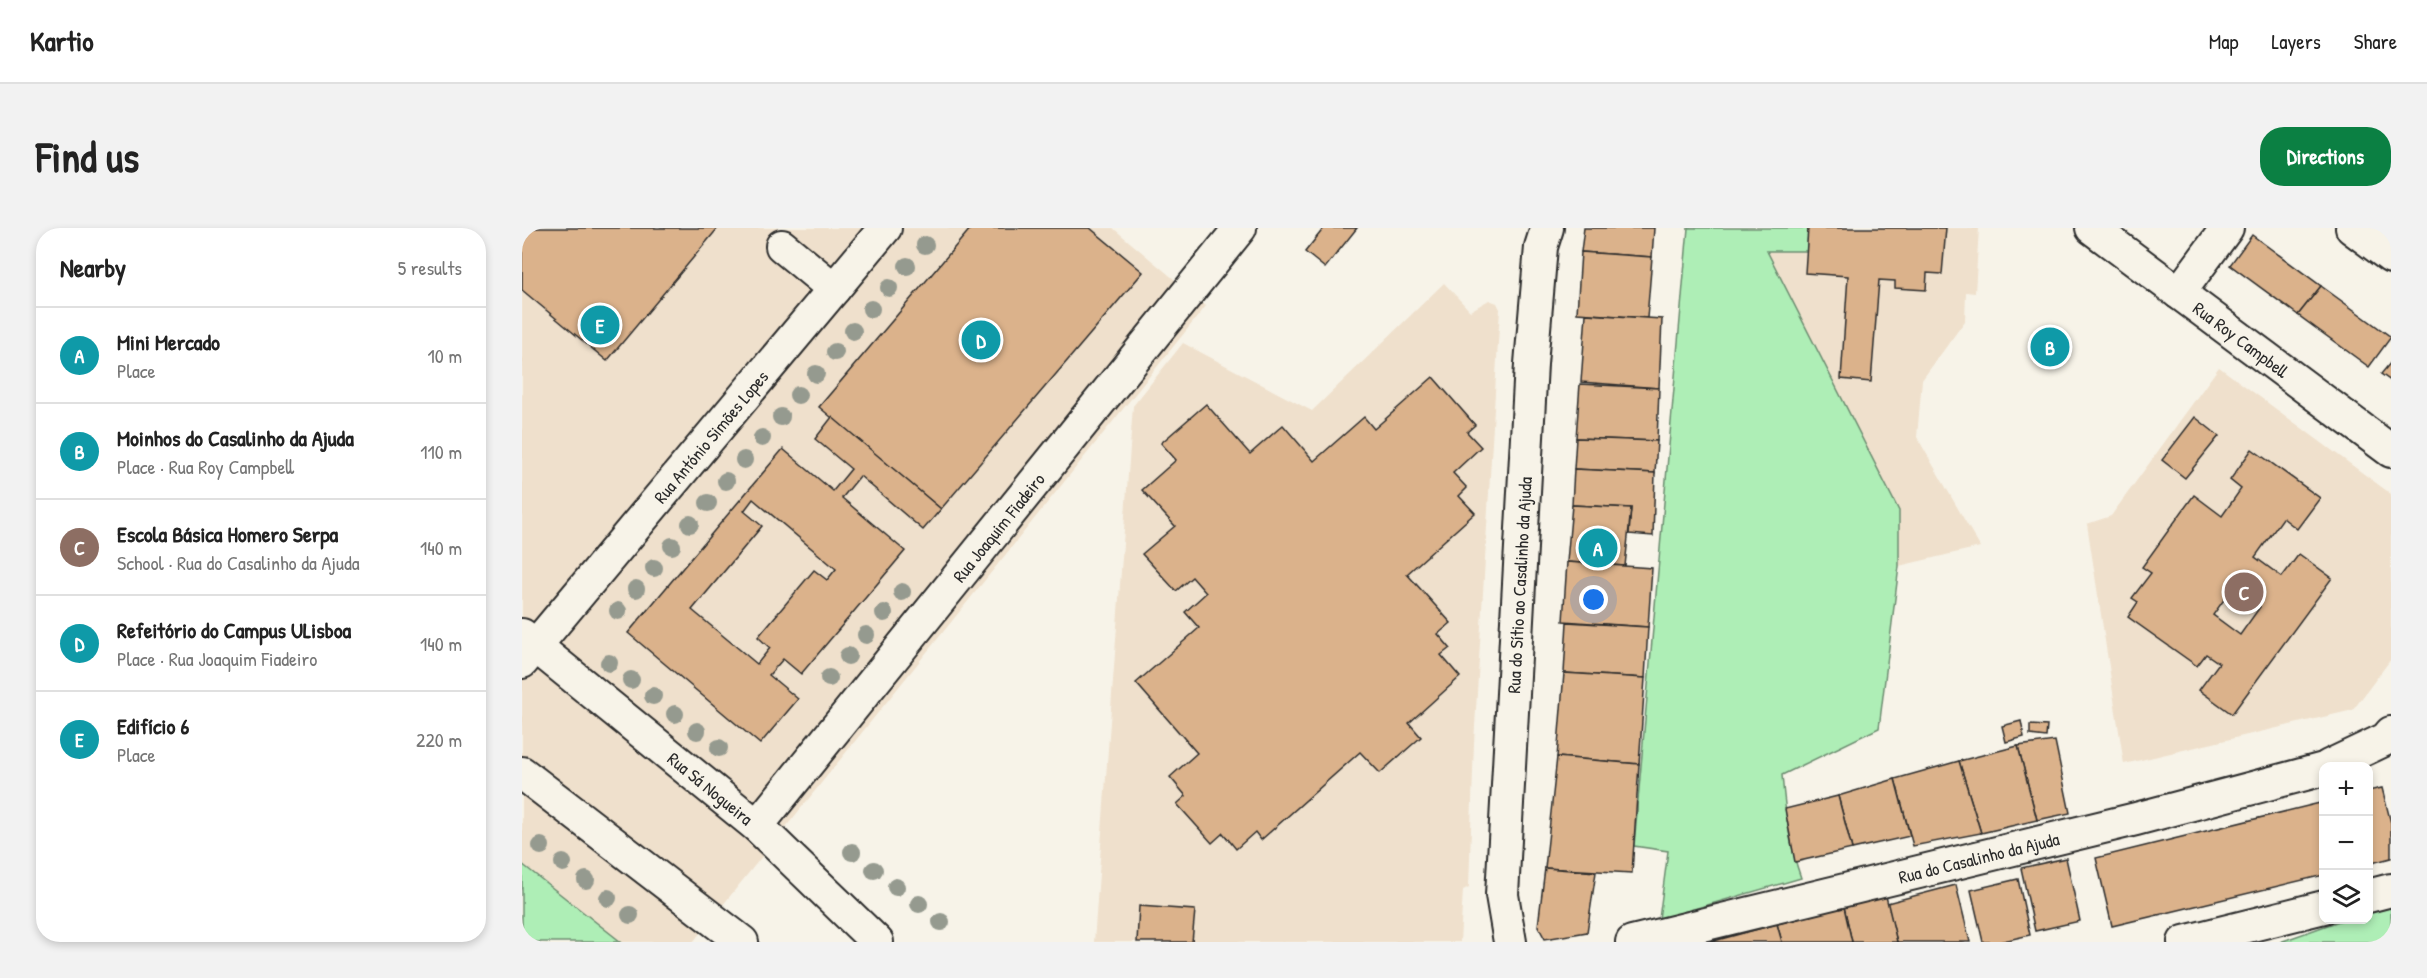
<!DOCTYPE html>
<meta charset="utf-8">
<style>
body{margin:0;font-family:"Patrick Hand",sans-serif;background:#f2f2f2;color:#222}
.controls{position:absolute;right:18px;bottom:18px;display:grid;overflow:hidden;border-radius:12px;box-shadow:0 3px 9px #0003}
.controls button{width:54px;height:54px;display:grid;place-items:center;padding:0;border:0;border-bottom:2px solid #e0e0e0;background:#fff;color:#222;font:30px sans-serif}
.you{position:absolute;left:1072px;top:372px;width:21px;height:21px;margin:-15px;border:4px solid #fff;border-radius:50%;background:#1a73e8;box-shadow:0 0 0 9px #1a73e833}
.badge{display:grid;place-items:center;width:39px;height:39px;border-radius:50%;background:#0b8043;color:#fff;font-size:20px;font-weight:700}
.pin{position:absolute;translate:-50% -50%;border:3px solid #fff;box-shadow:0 2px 6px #0006}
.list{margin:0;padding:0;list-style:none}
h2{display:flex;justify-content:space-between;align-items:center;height:78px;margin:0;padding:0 24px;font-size:26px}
h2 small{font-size:20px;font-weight:400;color:#767676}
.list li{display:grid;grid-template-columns:39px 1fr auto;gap:18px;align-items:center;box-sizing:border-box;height:96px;padding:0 24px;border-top:2px solid #e0e0e0}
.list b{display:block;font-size:22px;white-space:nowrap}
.list p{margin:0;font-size:20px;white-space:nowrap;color:#767676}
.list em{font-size:20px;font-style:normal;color:#767676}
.icon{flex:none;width:33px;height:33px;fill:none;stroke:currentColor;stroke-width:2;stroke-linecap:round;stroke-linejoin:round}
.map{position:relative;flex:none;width:1869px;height:714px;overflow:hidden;border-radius:24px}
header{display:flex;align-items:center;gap:36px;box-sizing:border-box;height:84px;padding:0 30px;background:#fff;border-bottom:2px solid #e0e0e0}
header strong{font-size:28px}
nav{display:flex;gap:33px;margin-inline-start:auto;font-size:21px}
.intro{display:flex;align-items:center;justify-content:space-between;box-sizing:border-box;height:144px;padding:0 36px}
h1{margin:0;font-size:42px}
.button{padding:15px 27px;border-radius:24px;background:#0b8043;color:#fff;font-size:21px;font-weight:700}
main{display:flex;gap:36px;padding:0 36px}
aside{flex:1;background:#fff;border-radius:24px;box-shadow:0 3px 9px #0003}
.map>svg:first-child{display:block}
</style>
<header>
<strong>Kartio</strong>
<nav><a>Map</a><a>Layers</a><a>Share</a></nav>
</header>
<div class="intro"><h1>Find us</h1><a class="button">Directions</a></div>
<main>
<aside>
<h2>Nearby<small>5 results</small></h2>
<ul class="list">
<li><span class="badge" style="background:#0f9aa8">A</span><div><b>Mini Mercado</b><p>Place</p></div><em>10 m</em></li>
<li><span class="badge" style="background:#0f9aa8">B</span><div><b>Moinhos do Casalinho da Ajuda</b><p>Place · Rua Roy Campbell</p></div><em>110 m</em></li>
<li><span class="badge" style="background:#8d6e63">C</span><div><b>Escola Básica Homero Serpa</b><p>School · Rua do Casalinho da Ajuda</p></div><em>140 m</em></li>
<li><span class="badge" style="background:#0f9aa8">D</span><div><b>Refeitório do Campus ULisboa</b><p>Place · Rua Joaquim Fiadeiro</p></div><em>140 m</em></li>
<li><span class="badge" style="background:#0f9aa8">E</span><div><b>Edifício 6</b><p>Place</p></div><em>220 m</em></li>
</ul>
</aside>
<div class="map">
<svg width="1869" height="714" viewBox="0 0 1869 714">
<rect width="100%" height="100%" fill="#f7f3e8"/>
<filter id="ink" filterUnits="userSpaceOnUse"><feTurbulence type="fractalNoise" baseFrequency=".0167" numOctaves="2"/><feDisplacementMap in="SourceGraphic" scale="12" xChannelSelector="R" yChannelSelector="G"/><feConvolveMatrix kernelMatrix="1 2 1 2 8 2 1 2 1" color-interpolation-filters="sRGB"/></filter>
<g filter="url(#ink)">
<g fill="#efe0cc">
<path d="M0,0h591l93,78 -513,636h-152l-19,-15z"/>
<path d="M1286,0h171l-4,65 -9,-1 -1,29 -43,59 -5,57 63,110 -81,19 -1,-55 -131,-260h39z"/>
<path d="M922,55l26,28 19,-11 8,3 3,6 -26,434 -5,144 -6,3 -3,52h-366l39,-536 50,-63 129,68z"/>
<path d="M1697,139l172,127v165l-38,51 -229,54 -37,-240 24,-8z"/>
</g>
<g fill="#aeeeb6" stroke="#6c8c70" stroke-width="1.5">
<path d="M1166,0h120l-1,23h-40l132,260v55l-20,162 -97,47c3,34 7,70 19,103l-142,41 9,-68 -34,-5z"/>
<path d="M0,636l99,78h-99z"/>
<path d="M1869,671v43h-111l62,-22h26l1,-12z"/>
</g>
<g fill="#dbb28b" stroke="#2b2b2b" stroke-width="1.5" fill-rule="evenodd">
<path d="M0,0h196l-111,133 -85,-71z"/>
<path d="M449,0h119l53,44 -202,237 -122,-102z"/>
<path d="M802,0h33l-32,40 -20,-16z"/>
<path d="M1062,0h70l-2,29 -71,-5z"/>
<path d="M1286,0h138l-4,46 -15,-1 -1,17 -31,-2v-7l-16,-1 -8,102 -30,-3 7,-103 -43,-3z"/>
<path d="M1730,7l69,51 -23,29 -68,-50z"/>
<path d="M1059,24l71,5 -5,61 -70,-5z"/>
<path d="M1799,58l70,51 -22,30 -71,-52z"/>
<path d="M1064,86l76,5 -3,69 -78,-6z"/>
<path d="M1869,134v19l-10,-7z"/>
<path d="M911,149l42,48 -8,7 14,15 -28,26 14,15 -8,8 16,17 -68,61 44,49 -13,11 12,14 -9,7 19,22 -51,46 12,14 -41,36 -20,-21 -99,88 -6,-8 -19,17 -13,-16 -11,10 -35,-39 9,-8 -16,-19 27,-24 -61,-70 63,-55 -14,-16 21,-19 -14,-16 -16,14 -34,-37 33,-28 -33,-36 34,-30 -15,-17 45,-39 44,50 33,-29 31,36 50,-44 10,12z"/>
<path d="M1058,156l79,4 -2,53 -81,-3z"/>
<path d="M310,189l109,92 -18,21 -63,-54 -18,22 63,53 -104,123 -18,-15 -14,16 29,24 -38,45 -132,-111 155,-184 50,42 18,-22 -36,-30zM231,271l83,70 -9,11 -13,-10 -56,67 12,11 -13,16 -65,-54 70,-84 -18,-15z"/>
<path d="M1673,189l24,19 -34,42 -23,-18z"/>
<path d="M1054,210l81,3 -2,32 -81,-4z"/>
<path d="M1730,221l68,49 -23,31 -14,-11 -28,39 27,20 17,-23 33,24 -100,136 -33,-24 20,-27 -13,-9 -9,12 -69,-49 10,-15 -6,-4 19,-25 -9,-6 52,-72 28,21 19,-27 -11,-9zM1711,359l27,20 -20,28 -27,-20z"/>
<path d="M1052,241l81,4 -2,63 -24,-2 2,-26 -59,-3z"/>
<path d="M1050,277l59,3 -6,58 -58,-4z"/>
<path d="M1045,334l85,6 -4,59 -85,-6z"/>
<path d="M1045,394l81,5 -3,51 -81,-5z"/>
<path d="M1042,445l81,5 -6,86 -82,-7z"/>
<path d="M1499,493l3,16 -18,5 -4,-16z"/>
<path d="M1508,497l17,1 -1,11 -16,-2z"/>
<path d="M1533,513l15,72 -33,7 -19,-74z"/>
<path d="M1496,518l19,74 -56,13 -22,-72z"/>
<path d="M1035,529l82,7 -7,109 -87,-5z"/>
<path d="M1437,533l22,72 -68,13 -18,-67z"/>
<path d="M1373,551l15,57 -58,13 -14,-53z"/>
<path d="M1860,560l9,35v35l-23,6v-73z"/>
<path d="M1316,568l14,53 -57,13 -10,-53z"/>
<path d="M1802,574v73l-212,51 -16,-68z"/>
<path d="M1544,630l14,63 -45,10 -14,-63z"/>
<path d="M1023,640l51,4 -9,60 -42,7 -7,-13z"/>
<path d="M1496,651l12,56 -31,7h-16l-12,-52z"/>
<path d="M1434,657l14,57h-73l-10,-39z"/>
<path d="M1364,668l11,46h-45l-8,-35z"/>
<path d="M617,678l56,4 -3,32h-55z"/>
<path d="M1322,679l8,35h-70l-5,-18z"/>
<path d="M1255,696l5,18h-72z"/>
</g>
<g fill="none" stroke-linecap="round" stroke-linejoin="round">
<defs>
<g id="minor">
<path id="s1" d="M1570,0l299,223"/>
<path d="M1830,0l39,29"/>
<path d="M260,18l52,43"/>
<path d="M1657,65l48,-65"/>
<path id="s2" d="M0,407l235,191 120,116"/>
<path id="s3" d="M0,434l363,-434"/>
<path d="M1807,538l57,-27 5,-6"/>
<path d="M0,545l220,169"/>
<path id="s4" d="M235,598l483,-598"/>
<path d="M1846,668l23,-6"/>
<path id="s5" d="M988,714l-8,-47 29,-531 10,-117 6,-19"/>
<path id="s6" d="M1110,714l504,-123 188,-50"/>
<path d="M1662,714l140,-35"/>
</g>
</defs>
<use href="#minor" stroke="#2b2b2b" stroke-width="36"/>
<use href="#minor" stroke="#f7f3e8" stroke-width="32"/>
</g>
<g fill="#959a8f">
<circle cx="403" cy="17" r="9"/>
<circle cx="385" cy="38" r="9"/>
<circle cx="367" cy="60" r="9"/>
<circle cx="349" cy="81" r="9"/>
<circle cx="331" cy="103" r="9"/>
<circle cx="313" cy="124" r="9"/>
<circle cx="294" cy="146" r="9"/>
<circle cx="276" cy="167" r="9"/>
<circle cx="259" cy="189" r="9"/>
<circle cx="240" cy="210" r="9"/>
<circle cx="222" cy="232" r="9"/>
<circle cx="204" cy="253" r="9"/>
<circle cx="186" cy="275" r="9"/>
<circle cx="168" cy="296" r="9"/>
<circle cx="150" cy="318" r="9"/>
<circle cx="132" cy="340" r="9"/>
<circle cx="114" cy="361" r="9"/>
<circle cx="380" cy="364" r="9"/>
<circle cx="96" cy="383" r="9"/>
<circle cx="362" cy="385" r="9"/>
<circle cx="344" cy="407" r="9"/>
<circle cx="326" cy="428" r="9"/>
<circle cx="87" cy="435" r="9"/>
<circle cx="307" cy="450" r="9"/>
<circle cx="109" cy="452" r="9"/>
<circle cx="131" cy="468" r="9"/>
<circle cx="153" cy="486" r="9"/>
<circle cx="175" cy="503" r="9"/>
<circle cx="197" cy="520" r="9"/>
<circle cx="19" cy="618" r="9"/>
<circle cx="330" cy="624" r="9"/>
<circle cx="41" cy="635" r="9"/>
<circle cx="352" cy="642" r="9"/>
<circle cx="64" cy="652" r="9"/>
<circle cx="374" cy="659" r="9"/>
<circle cx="86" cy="670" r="9"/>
<circle cx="397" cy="676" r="9"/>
<circle cx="108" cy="687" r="9"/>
<circle cx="419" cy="694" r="9"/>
</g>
</g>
<g text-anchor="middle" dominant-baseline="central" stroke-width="5" stroke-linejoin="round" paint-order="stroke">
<g font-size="18" fill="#2b2b2b" stroke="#f7f3e8">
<text stroke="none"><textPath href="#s1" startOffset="186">Rua Roy Campbell</textPath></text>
<text stroke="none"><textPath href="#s3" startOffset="294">Rua António Simões Lopes</textPath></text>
<text stroke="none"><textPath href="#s4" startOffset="384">Rua Joaquim Fiadeiro</textPath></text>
<text stroke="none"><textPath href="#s5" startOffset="358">Rua do Sítio ao Casalinho da Ajuda</textPath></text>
<text stroke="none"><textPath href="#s2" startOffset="243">Rua Sá Nogueira</textPath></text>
<text stroke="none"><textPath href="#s6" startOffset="357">Rua do Casalinho da Ajuda</textPath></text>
</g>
</g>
</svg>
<div class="controls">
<button>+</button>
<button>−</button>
<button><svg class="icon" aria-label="layers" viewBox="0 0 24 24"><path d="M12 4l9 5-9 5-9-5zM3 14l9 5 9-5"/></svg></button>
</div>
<div class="you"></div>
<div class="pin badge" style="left:1076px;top:320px;background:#0f9aa8">A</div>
<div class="pin badge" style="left:1528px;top:119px;background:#0f9aa8">B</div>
<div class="pin badge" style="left:1722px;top:364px;background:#8d6e63">C</div>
<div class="pin badge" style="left:459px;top:112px;background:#0f9aa8">D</div>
<div class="pin badge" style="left:78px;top:97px;background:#0f9aa8">E</div>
</div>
</main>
